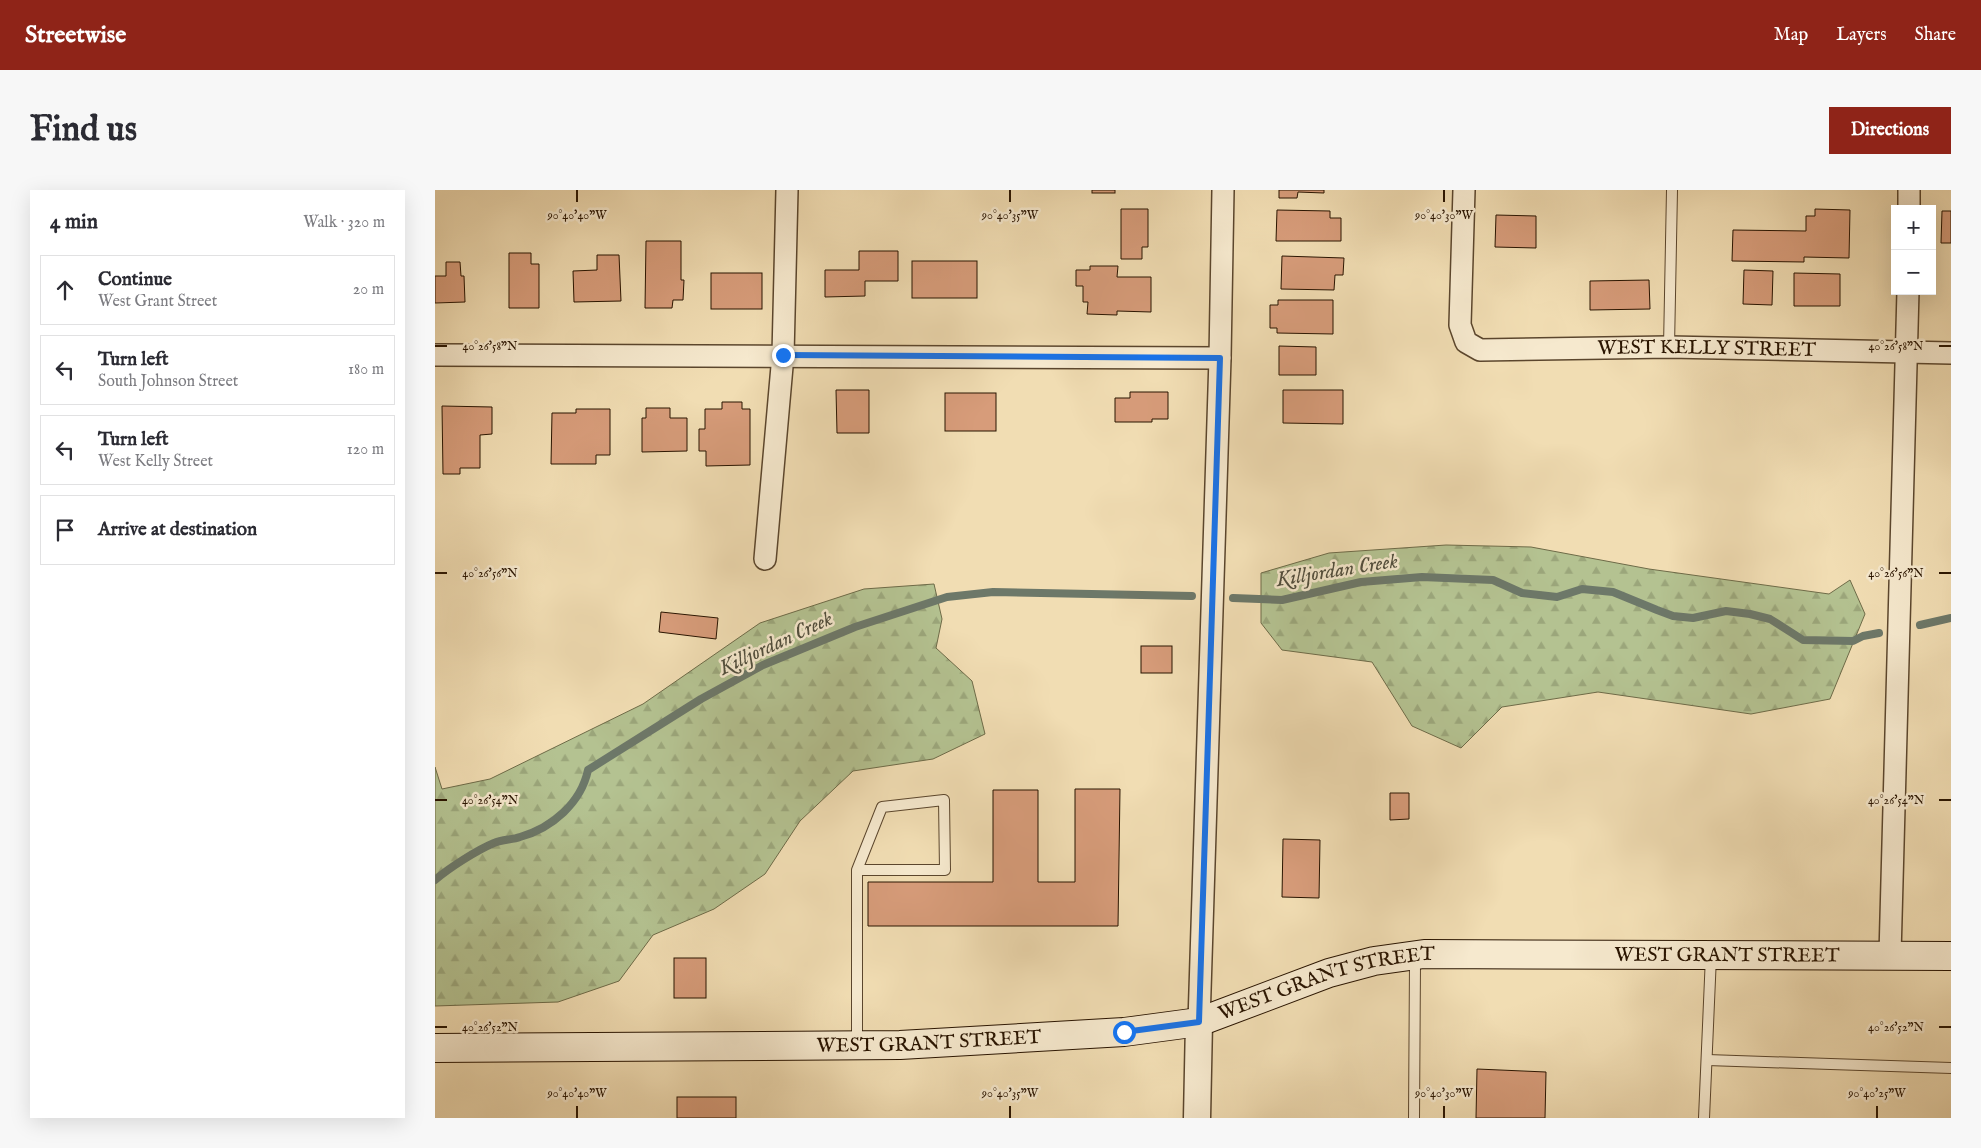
<!DOCTYPE html>
<meta charset="utf-8">
<style>
body{margin:0;font-family:"IM FELL English",serif;background:#f7f7f7;color:#2b2b33}
.controls{position:absolute;right:15px;top:15px;display:grid;overflow:hidden;border-radius:0px;box-shadow:0 5px 20px #0002}
.controls button{width:45px;height:45px;display:grid;place-items:center;padding:0;border:0;border-bottom:1px solid #e1e1e2;background:#fff;color:#2b2b33;font:25px sans-serif}
.stop{position:absolute;width:15px;height:15px;margin:-11px;border:4px solid #1a73e8;border-radius:50%;background:#fff}
.stop.end{background:#1a73e8;border-color:#fff;box-shadow:0 1px 5px #0008}
.list{margin:0;padding:0;list-style:none}
h2{display:flex;justify-content:space-between;align-items:center;height:65px;margin:0;padding:0 20px;font-size:21px}
h2 small{font-size:16px;font-weight:400;color:#7c7c81}
.list li{display:grid;grid-template-columns:32px 1fr auto;gap:15px;align-items:center;box-sizing:border-box;height:70px;margin:0 10px 10px;padding:0 10px;border:1px solid #e1e1e2;border-radius:0px}
.list b{display:block;font-size:19px;white-space:nowrap}
.list p{margin:0;font-size:16px;white-space:nowrap;color:#7c7c81}
.list em{font-size:16px;font-style:normal;color:#7c7c81}
.icon{flex:none;width:28px;height:28px;fill:none;stroke:currentColor;stroke-width:2;stroke-linecap:round;stroke-linejoin:round}
.map{position:relative;flex:none;width:1516px;height:928px;overflow:hidden;border-radius:0px}
header{display:flex;align-items:center;gap:30px;box-sizing:border-box;height:70px;padding:0 25px;background:#8f2418;color:#fff}
header strong{font-size:24px}
nav{display:flex;gap:28px;margin-inline-start:auto;font-size:18px}
.intro{display:flex;align-items:center;justify-content:space-between;box-sizing:border-box;height:120px;padding:0 30px}
h1{margin:0;font-size:35px}
.button{padding:12px 22px;border-radius:0px;background:#8f2418;color:#fff;font-size:18px;font-weight:700}
main{display:flex;gap:30px;padding:0 30px}
aside{flex:1;background:#fff;border-radius:0px;box-shadow:0 5px 20px #0002}
.map>svg:first-child{display:block}
</style>
<header>
<strong>Streetwise</strong>
<nav><a>Map</a><a>Layers</a><a>Share</a></nav>
</header>
<div class="intro"><h1>Find us</h1><a class="button">Directions</a></div>
<main>
<aside>
<h2>4 min<small>Walk · 320 m</small></h2>
<ul class="list">
<li><svg class="icon" aria-label="ahead" viewBox="0 0 24 24"><path d="M12 20V5M6 11l6-6 6 6"/></svg><div><b>Continue</b><p>West Grant Street</p></div><em>20 m</em></li>
<li><svg class="icon" aria-label="left" viewBox="0 0 24 24"><path d="M17 20v-9H6M10 6l-5 5 5 5"/></svg><div><b>Turn left</b><p>South Johnson Street</p></div><em>180 m</em></li>
<li><svg class="icon" aria-label="left" viewBox="0 0 24 24"><path d="M17 20v-9H6M10 6l-5 5 5 5"/></svg><div><b>Turn left</b><p>West Kelly Street</p></div><em>120 m</em></li>
<li><svg class="icon" aria-label="arrive" viewBox="0 0 24 24"><path d="M6 21V4h12l-3 4 3 4H6"/></svg><div><b>Arrive at destination</b></div></li>
</ul>
</aside>
<div class="map">
<svg width="1516" height="928" viewBox="0 0 1516 928">
<defs>
<pattern id="forest-firs" width="22" height="20" patternUnits="userSpaceOnUse" patternTransform="scale(1.25)"><rect width="22" height="20" fill="#b4c291"/><path d="M5 1l3.5 6h-7zM16 11l3.5 6h-7z" fill="#9ba67b"/></pattern>
</defs>
<rect width="100%" height="100%" fill="#f1ddb3"/>
<filter id="stains"><feTurbulence type="fractalNoise" baseFrequency=".004" numOctaves="4"/><feColorMatrix values="0 0 0 0 .2 0 0 0 0 .09 0 0 0 0 .02 0 0 0 .5 -.17"/></filter>
<radialGradient id="worn" r=".72"><stop offset=".6" stop-color="#630" stop-opacity="0"/><stop offset="1" stop-color="#630" stop-opacity=".3"/></radialGradient>
<g fill="url(#forest-firs)" stroke="#6e6b48">
<path d="M1011,355l85,2 118,22 180,25 21,-14 15,34 -35,85 -79,15 -153,-22 -96,15 -41,41 -49,-22 -40,-64 -90,-12 -21,-27v-50l68,-20z"/>
<path d="M499,394l8,35 -6,29 36,33 13,53 -52,25 -80,12 -53,50 -35,53 -51,35 -61,26 -34,46 -61,21 -123,4v-239l7,22 48,-10 153,-75 117,-81 104,-34z"/>
</g>
<g fill="none" stroke-linecap="round" stroke-linejoin="round">
<g stroke="#6d7869" stroke-width="8">
<path d="M798,408l49,2 79,-18 61,-5 71,3 29,13 35,4 25,-8 31,3 44,18 16,6 20,2 33,-7 24,3 20,5 33,21 50,1 10,-5 16,-3"/>
<path d="M1485,435l31,-7"/>
<path d="M0,690c14,-12 42,-30 59,-37 8,-4 18,-3 26,-6 32,-9 61,-34 68,-67l113,-71 62,-34 92,-38 92,-30 46,-5 199,4"/>
</g>
</g>
<g fill="#d79c7a" stroke="#291400">
<rect x="657" y="0" width="23" height="3"/>
<path d="M844,0h45v3l-26,-1 -1,6h-18z"/>
<path d="M686,19h27v38h-6v12h-21z"/>
<path d="M1380,19l35,1 -1,48 -45,-1v5l-72,-1 1,-31 73,1v-15h9z"/>
<path d="M842,20l53,1v7h11v23h-65z"/>
<path d="M1507,21h9v32h-10z"/>
<path d="M1061,25l40,1v32l-41,-1z"/>
<path d="M211,51h35v39h3l-1,20h-10l-1,8h-27z"/>
<path d="M424,61h39v30h-33v15l-40,1v-27h34z"/>
<path d="M74,63h22v11h8v44h-30z"/>
<path d="M162,65h22l2,46 -47,1 -1,-31 24,-1z"/>
<path d="M847,66l62,2 -1,17h-8l-1,15 -53,-1z"/>
<rect x="477" y="71" width="65" height="37"/>
<path d="M11,72h14l1,14h3l1,26 -30,1v-27h11z"/>
<path d="M655,76h28l-1,11h34v35l-34,-1v4l-30,-1 1,-12h-5v-16h-7v-16h14z"/>
<path d="M1309,80l29,1 -1,34 -29,-1z"/>
<rect x="276" y="83" width="51" height="36"/>
<path d="M1359,83l46,1v32h-46z"/>
<path d="M1214,90l1,29 -60,1v-29z"/>
<path d="M843,110h55v34l-56,-1v-5h-7v-23h8z"/>
<path d="M844,156l37,1v28h-37z"/>
<path d="M401,200h33v43h-32z"/>
<path d="M848,200h60v34l-60,-1z"/>
<path d="M695,202h38v27h-16v3h-37v-24h15z"/>
<rect x="510" y="203" width="51" height="38"/>
<path d="M287,212h20v7h8v56l-44,1v-15h-7v-22h6v-20h17z"/>
<path d="M7,216l50,1v27l-12,1v33h-20v6h-17z"/>
<path d="M211,218h24v10h17v33l-45,1v-34h4z"/>
<path d="M141,219h34v46h-14v9h-45l1,-51h24z"/>
<path d="M226,422l57,6 -2,21 -57,-7z"/>
<rect x="706" y="456" width="31" height="27"/>
<path d="M640,599h45l-2,137h-250v-44h125v-92h45v92h37z"/>
<path d="M955,603h19v26l-19,1z"/>
<path d="M848,649l37,1 -1,58 -37,-1z"/>
<rect x="239" y="768" width="32" height="40"/>
<path d="M1042,879l69,3 -1,46h-69z"/>
<rect x="242" y="907" width="59" height="21"/>
</g>
<g fill="none" stroke-linecap="round" stroke-linejoin="round">
<defs>
<g id="service">
<path d="M1234,157l3,-157"/>
<path d="M977,767l3,6 -1,155"/>
<path d="M422,854v-174l25,-63 62,-7 1,70h-88"/>
<path d="M1272,870l244,8"/>
<path d="M1269,928l7,-162"/>
</g>
<g id="minor">
<path id="s1" d="M1029,0l-4,135 6,17 14,8 189,-3 282,6"/>
<path d="M1474,19v-19"/>
<path d="M0,165l785,3"/>
<path d="M330,369l18,-204 4,-165"/>
<path d="M1455,765l18,-664"/>
<path d="M764,832l21,-664 3,-168"/>
</g>
<path id="tertiary" d="M762,928l2,-96"/>
<g id="secondary">
<path id="s2" d="M0,858l465,-3 224,-13 75,-10 130,-49 45,-12 50,-7 527,2"/>
</g>
</defs>
<use href="#service" stroke="#5b462d" stroke-width="12"/>
<use href="#minor" stroke="#5b462d" stroke-width="24"/>
<use href="#tertiary" stroke="#5b462d" stroke-width="29"/>
<use href="#secondary" stroke="#291400" stroke-width="30"/>
<use href="#service" stroke="#f6e9ce" stroke-width="10"/>
<use href="#minor" stroke="#f6e9ce" stroke-width="21"/>
<use href="#tertiary" stroke="#f6e9ce" stroke-width="26"/>
<use href="#secondary" stroke="#f6e9ce" stroke-width="28"/>
</g>
<g fill="none" stroke-linecap="round" stroke-linejoin="round">
<path stroke="#1a73e8" stroke-width="6" d="M348,165l437,3 -21,664 -75,10"/>
</g>
<path fill="none" stroke="#291400" stroke-width="2" d="M142,0v12M575,0v12M1009,0v12M0,156h12M1504,156h12M0,383h12M1504,383h12M0,610h12M1504,610h12M0,837h12M1504,837h12M142,916v12M575,916v12M1009,916v12M1442,916v12"/>
<g text-anchor="middle" dominant-baseline="central" stroke-width="5" stroke-linejoin="round" paint-order="stroke">
<g font-size="20" fill="#291400" stroke="#f6e9ce">
<text stroke="none"><textPath href="#s1" startOffset="396">WEST KELLY STREET</textPath></text>
<text stroke="none"><textPath href="#s2" startOffset="1304">WEST GRANT STREET</textPath></text>
<text stroke="none"><textPath href="#s2" startOffset="899">WEST GRANT STREET</textPath></text>
<text stroke="none"><textPath href="#s2" startOffset="494">WEST GRANT STREET</textPath></text>
</g>
<g font-size="21" font-style="italic" fill="#514e3d" stroke="#f6e9ce">
<text transform="translate(902 381) rotate(-9)">Killjordan Creek</text>
<text transform="translate(341 454) rotate(-25)">Killjordan Creek</text>
</g>
</g>
<g font-size="12" text-anchor="middle" fill="#291400" stroke="#f6e9ce" stroke-width="5" stroke-linejoin="round" paint-order="stroke">
<text x="142" y="29">90°40'40"W</text>
<text x="575" y="29">90°40'35"W</text>
<text x="1009" y="29">90°40'30"W</text>
<text x="55" y="160">40°26'58"N</text>
<text x="1461" y="160">40°26'58"N</text>
<text x="55" y="387">40°26'56"N</text>
<text x="1461" y="387">40°26'56"N</text>
<text x="55" y="614">40°26'54"N</text>
<text x="1461" y="614">40°26'54"N</text>
<text x="55" y="841">40°26'52"N</text>
<text x="1461" y="841">40°26'52"N</text>
<text x="142" y="907">90°40'40"W</text>
<text x="575" y="907">90°40'35"W</text>
<text x="1009" y="907">90°40'30"W</text>
<text x="1442" y="907">90°40'25"W</text>
</g>
<rect width="100%" height="100%" filter="url(#stains)"/>
<rect width="100%" height="100%" fill="url(#worn)"/>
</svg>
<div class="controls">
<button>+</button>
<button>−</button>
</div>
<div class="stop" style="left:689px;top:842px"></div>
<div class="stop end" style="left:348px;top:165px"></div>
</div>
</main>
